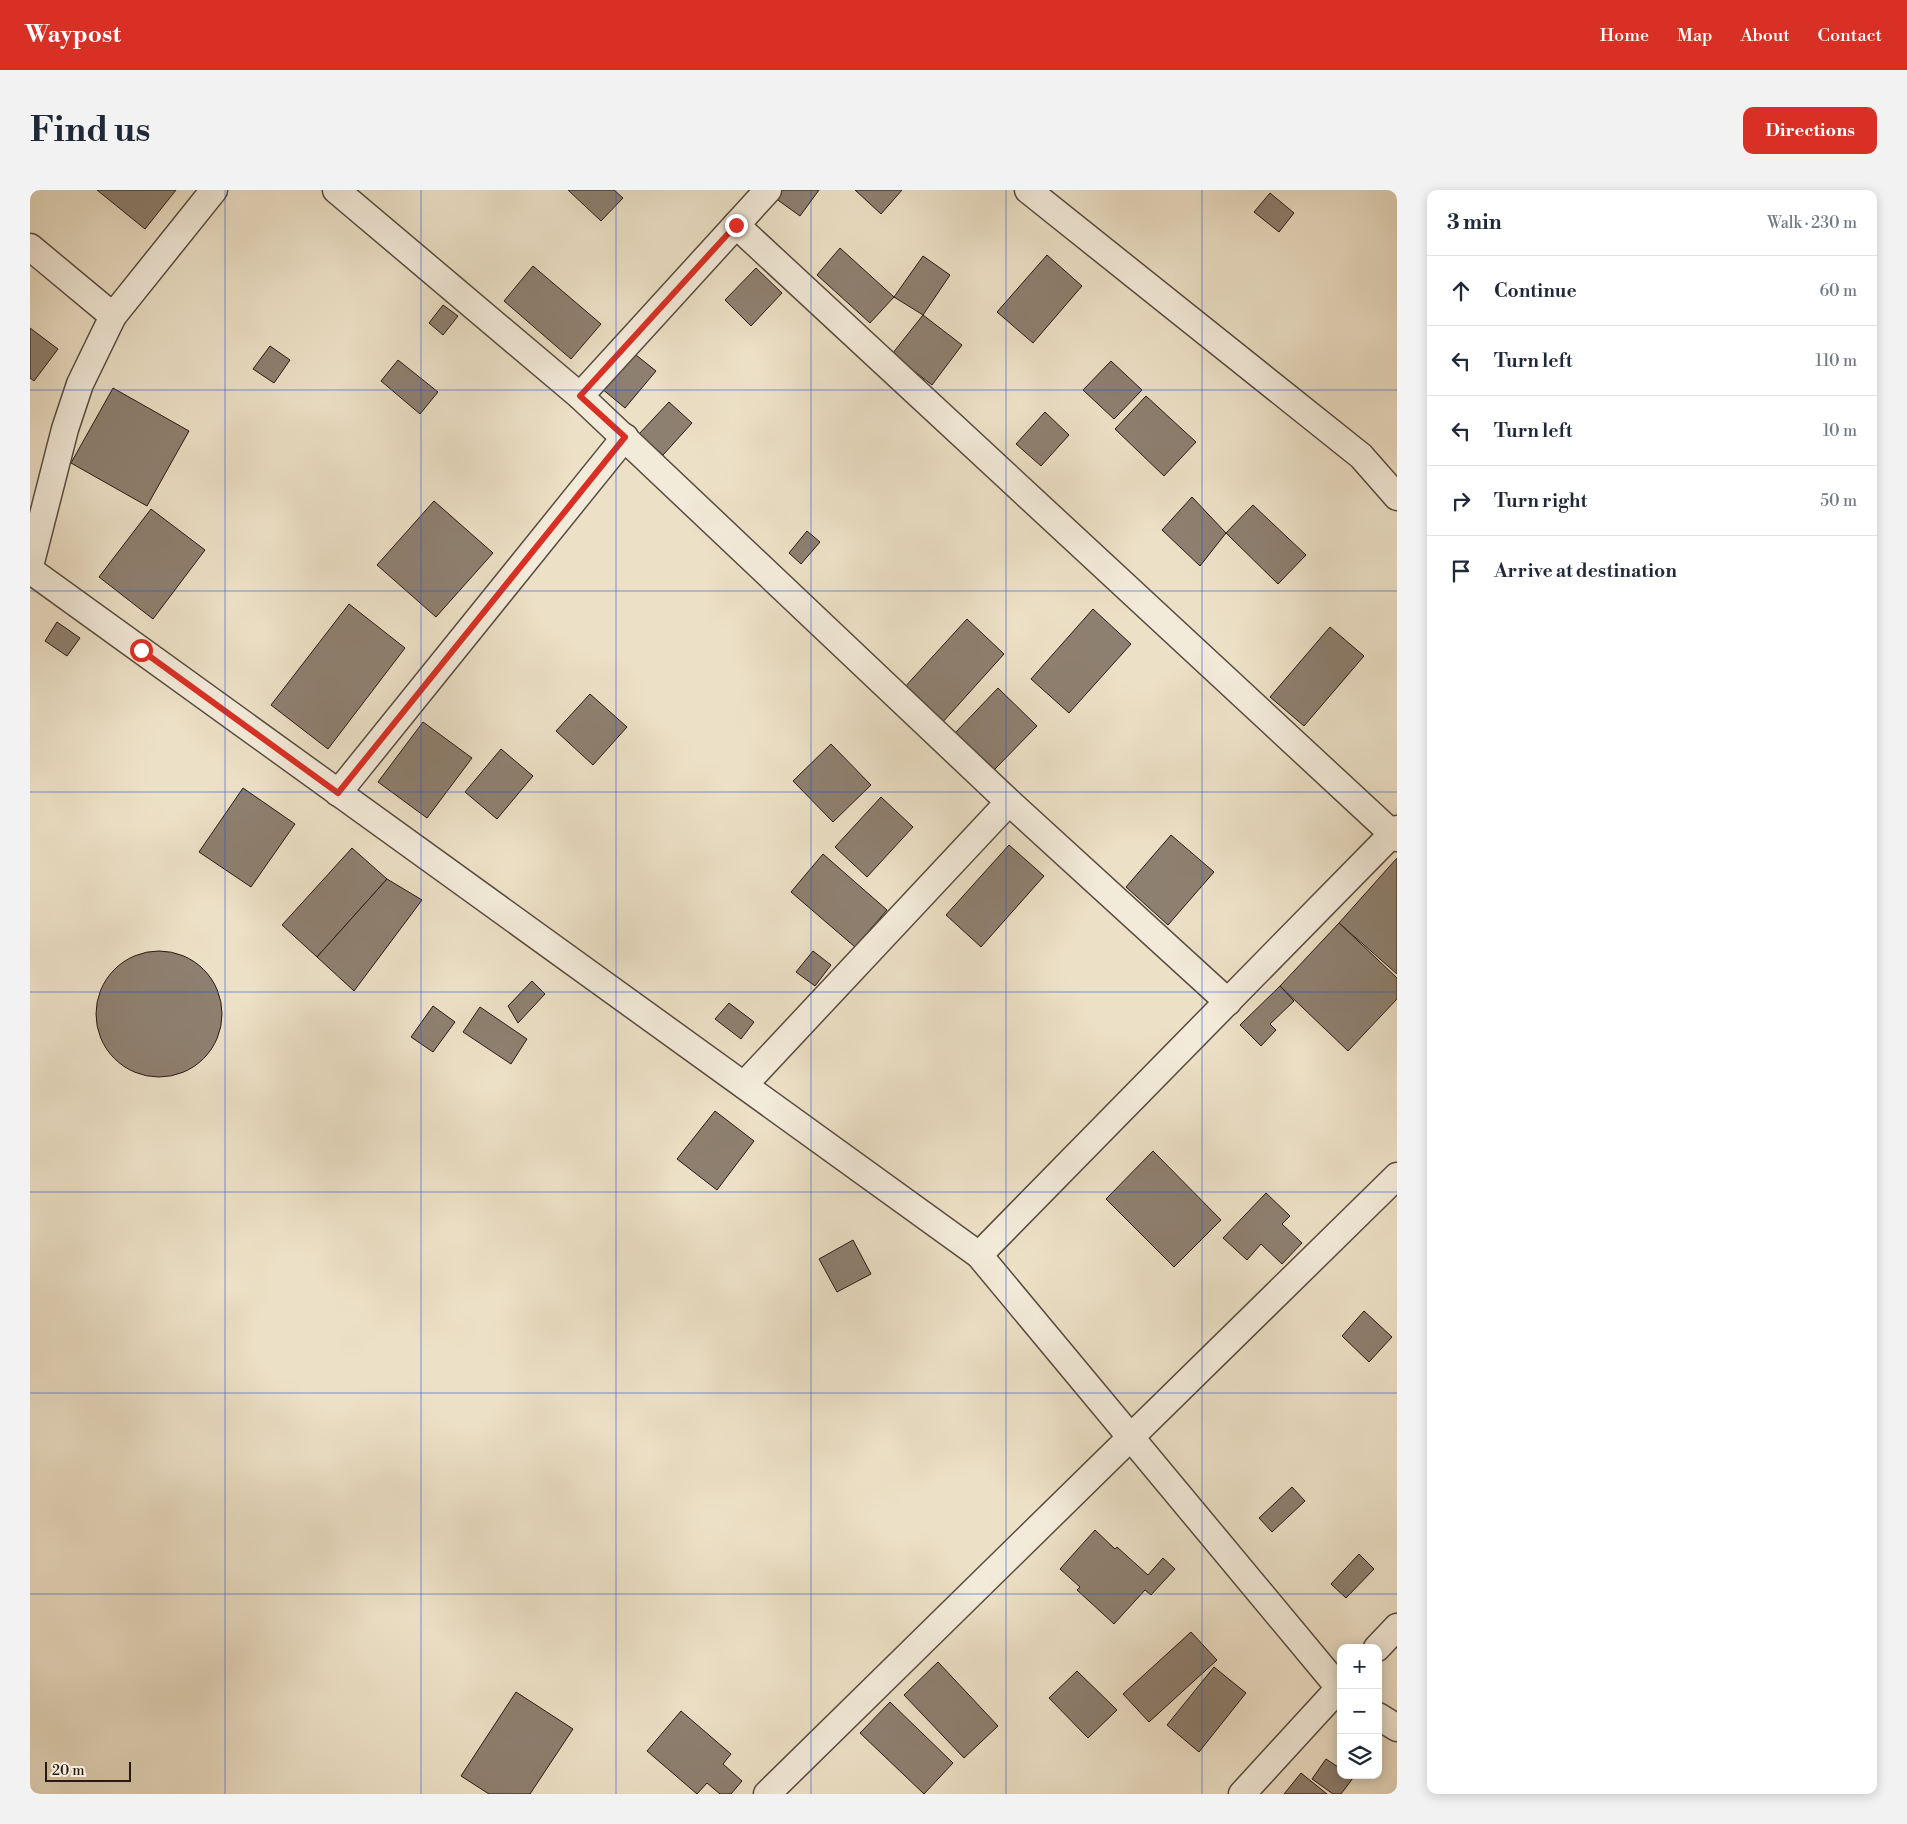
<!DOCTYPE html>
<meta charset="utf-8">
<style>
body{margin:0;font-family:"Libre Bodoni",serif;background:#f2f2f3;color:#1f2937}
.controls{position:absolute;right:15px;bottom:15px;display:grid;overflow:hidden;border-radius:10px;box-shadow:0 2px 12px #0003}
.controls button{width:45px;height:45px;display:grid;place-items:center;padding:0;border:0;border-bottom:1px solid #e0e1e3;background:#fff;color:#1f2937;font:25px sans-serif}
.scale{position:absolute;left:15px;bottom:12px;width:86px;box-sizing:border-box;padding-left:5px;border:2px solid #291912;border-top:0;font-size:14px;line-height:18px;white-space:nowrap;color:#291912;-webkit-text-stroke:4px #f3ebda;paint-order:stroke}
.stop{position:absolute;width:15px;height:15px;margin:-11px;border:4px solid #d93025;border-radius:50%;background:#fff}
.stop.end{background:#d93025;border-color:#fff;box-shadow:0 1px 5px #0008}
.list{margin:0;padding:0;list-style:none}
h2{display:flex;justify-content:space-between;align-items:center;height:65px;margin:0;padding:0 20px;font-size:21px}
h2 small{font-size:16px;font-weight:400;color:#747a83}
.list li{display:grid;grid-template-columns:32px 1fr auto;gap:15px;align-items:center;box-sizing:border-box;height:70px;padding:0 20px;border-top:1px solid #e0e1e3}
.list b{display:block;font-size:19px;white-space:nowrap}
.list em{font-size:16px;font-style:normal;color:#747a83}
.icon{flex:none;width:28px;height:28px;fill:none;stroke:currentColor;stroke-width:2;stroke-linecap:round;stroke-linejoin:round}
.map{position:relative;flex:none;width:1367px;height:1604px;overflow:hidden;border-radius:10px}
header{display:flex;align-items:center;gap:30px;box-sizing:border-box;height:70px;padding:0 25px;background:#d93025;color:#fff}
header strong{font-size:24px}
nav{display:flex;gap:28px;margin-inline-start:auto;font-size:18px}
.intro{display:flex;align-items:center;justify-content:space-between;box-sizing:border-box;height:120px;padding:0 30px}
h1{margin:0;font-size:35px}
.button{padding:12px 22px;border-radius:10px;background:#d93025;color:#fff;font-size:18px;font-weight:700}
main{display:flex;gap:30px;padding:0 30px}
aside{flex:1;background:#fff;border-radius:10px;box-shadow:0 2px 12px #0003}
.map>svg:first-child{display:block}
</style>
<header>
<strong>Waypost</strong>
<nav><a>Home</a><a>Map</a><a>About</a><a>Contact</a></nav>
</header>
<div class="intro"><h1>Find us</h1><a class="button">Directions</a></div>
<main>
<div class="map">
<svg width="1367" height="1604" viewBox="0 0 1367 1604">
<rect width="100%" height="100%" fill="#ece0c6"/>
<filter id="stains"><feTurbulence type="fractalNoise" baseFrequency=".004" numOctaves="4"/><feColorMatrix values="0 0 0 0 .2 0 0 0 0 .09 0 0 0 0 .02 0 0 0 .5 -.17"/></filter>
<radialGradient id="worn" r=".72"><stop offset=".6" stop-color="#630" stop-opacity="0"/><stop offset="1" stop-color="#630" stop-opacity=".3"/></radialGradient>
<g fill="#8e8070" stroke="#291912">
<path d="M67,0h79l-31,39z"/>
<path d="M538,0h46l9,8 -22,23z"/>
<path d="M751,0h38l-19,26 -25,-18z"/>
<path d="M825,0h47l-21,24z"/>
<path d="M1240,3l24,20 -15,19 -25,-20z"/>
<path d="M810,58l54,49 -24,26 -53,-48z"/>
<path d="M1017,65l35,31 -49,57 -36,-31z"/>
<path d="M893,66l27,19 -27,40 -29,-18z"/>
<path d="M503,76l68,58 -30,35 -67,-58z"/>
<path d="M726,78l26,25 -31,33 -26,-26z"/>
<path d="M413,115l15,11 -15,19 -14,-12z"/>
<path d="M893,125l39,30 -30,40 -40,-31z"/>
<path d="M0,138l28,21 -24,32 -4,-3z"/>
<path d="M240,156l20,14 -16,23 -21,-14z"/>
<path d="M601,161l25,20 -31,37 -24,-20z"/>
<path d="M368,170l40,32 -18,22 -39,-33z"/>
<path d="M1081,171l31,29 -28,29 -31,-29z"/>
<path d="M83,198l76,43 -42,75 -76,-43z"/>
<path d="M1116,206l50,46 -32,34 -49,-47z"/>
<path d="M639,212l23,21 -29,32 -24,-21z"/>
<path d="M1015,222l24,23 -28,31 -25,-22z"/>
<path d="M1162,307l34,36 -26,33 -38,-36z"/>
<path d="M404,311l59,52 -57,64 -59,-52z"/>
<path d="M1223,315l53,50 -28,29 -52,-51z"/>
<path d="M121,319l54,41 -52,69 -54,-42z"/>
<path d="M777,341l13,11 -19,22 -12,-11z"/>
<path d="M319,414l56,44 -77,101 -57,-44z"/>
<path d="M1063,419l38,35 -62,69 -38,-34z"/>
<path d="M937,429l37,35 -63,70 -38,-35z"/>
<path d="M27,432l23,16 -13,18 -22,-15z"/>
<path d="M1300,437l34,29 -60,70 -34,-29z"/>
<path d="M968,498l39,38 -43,44 -39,-37z"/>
<path d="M560,504l37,33 -34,38 -37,-34z"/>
<path d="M393,532l49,36 -45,60 -49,-36z"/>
<path d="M801,554l40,41 -38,37 -40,-41z"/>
<path d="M471,559l32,27 -36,43 -32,-27z"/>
<path d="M213,598l52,36 -44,63 -52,-35z"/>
<path d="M851,607l32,30 -46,50 -32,-30z"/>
<path d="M1141,645l43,37 -46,53 -42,-38z"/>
<path d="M979,655l35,31 -63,71 -35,-32z"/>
<path d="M322,658l35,31 -70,78 -35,-32z"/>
<path d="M793,664l64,56 -32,37 -64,-55z"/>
<path d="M1367,668v116l-58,-51z"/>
<path d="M357,689l35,21 -68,91 -37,-34z"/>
<path d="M1309,733l58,55v21l-49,52 -68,-65z"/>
<circle cx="129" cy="824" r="63"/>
<path d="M783,761l18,14 -16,21 -19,-14z"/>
<path d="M502,791l13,13 -27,29 -10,-17z"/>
<path d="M1250,796l14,15 -24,23 6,6 -15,16 -21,-21z"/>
<path d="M699,813l25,19 -13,17 -26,-20z"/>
<path d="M403,816l22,16 -22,30 -22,-15z"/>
<path d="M450,817l47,32 -16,25 -48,-32z"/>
<path d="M685,921l39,30 -37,49 -40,-31z"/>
<path d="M1123,961l68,69 -47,47 -68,-68z"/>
<path d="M1236,1003l24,23 -8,8 20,19 -20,21 -21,-20 -14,16 -24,-22z"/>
<path d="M823,1050l18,34 -34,18 -18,-33z"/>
<path d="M1334,1121l28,26 -23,25 -27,-26z"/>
<path d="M1262,1297l13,14 -33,31 -13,-14z"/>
<path d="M1065,1340l20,19 2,-2 31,28 15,-17 12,11 -24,26 -6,-5 -31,34 -37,-34 3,-3 -20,-18z"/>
<path d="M1329,1364l15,15 -28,29 -15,-14z"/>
<path d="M1161,1442l26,28 -68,62 -26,-28z"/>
<path d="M908,1472l60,64 -34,32 -60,-63z"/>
<path d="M1184,1477l32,26 -47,59 -32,-27z"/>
<path d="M1047,1481l40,39 -29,28 -39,-40z"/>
<path d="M486,1502l57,37 -43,65h-41l-28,-18z"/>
<path d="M860,1512l63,61 -29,31 -64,-61z"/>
<path d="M651,1521l50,43 -8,10 19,17 -11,13h-11l-13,-11 -10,11 -50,-43z"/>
<path d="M1296,1569l15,10v6h9l3,3 -12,16h-8l-21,-15z"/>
<path d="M1271,1583l26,21h-43z"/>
</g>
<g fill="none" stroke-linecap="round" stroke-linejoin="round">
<defs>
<g id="minor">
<path d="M306,0l244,206 429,406 219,200"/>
<path d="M998,0l333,266 36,41"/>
<path d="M706,35l661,613"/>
<path d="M0,57l83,69"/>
<path d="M550,206l188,-206"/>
<path d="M0,376l35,-137 15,-45 33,-68 101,-126"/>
<path d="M0,380l949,685 362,435"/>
<path d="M308,603l287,-356"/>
<path d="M714,895l265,-283"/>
<path d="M949,1065l418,-426"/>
<path d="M1347,1458l20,-21"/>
<path d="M1348,1526l19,12"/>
<path d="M737,1604l630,-618"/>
<path d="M1212,1604l99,-108"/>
</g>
</defs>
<use href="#minor" stroke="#5a4b3f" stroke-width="29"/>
<use href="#minor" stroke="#f3ebda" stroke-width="26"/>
</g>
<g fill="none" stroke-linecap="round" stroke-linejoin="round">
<path stroke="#d93025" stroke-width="6" d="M111,460l197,143 287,-356 -45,-41 156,-171"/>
</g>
<path fill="none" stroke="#1d4ed8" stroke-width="1" stroke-opacity="0.55" d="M195,0v1604M391,0v1604M586,0v1604M781,0v1604M976,0v1604M1172,0v1604M0,200h1367M0,401h1367M0,602h1367M0,802h1367M0,1002h1367M0,1203h1367M0,1404h1367"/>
<rect width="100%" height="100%" filter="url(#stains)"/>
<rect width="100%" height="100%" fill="url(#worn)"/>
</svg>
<div class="controls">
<button>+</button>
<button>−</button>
<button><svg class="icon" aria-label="layers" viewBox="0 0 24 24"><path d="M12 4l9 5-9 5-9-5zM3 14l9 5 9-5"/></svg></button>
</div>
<div class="scale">20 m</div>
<div class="stop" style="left:111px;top:460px"></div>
<div class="stop end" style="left:706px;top:35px"></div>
</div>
<aside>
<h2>3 min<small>Walk · 230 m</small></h2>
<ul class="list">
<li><svg class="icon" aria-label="ahead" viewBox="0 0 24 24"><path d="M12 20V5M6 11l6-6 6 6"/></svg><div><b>Continue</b></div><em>60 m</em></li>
<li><svg class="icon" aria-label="left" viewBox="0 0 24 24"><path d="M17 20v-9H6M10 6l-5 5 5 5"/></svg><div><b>Turn left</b></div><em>110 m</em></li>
<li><svg class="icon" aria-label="left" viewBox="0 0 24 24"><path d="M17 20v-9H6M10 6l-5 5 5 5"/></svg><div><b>Turn left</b></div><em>10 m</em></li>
<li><svg class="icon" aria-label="right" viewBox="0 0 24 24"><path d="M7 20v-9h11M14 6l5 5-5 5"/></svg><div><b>Turn right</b></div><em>50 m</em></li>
<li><svg class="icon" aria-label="arrive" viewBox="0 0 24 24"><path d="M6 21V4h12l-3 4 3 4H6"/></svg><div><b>Arrive at destination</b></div></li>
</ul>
</aside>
</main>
